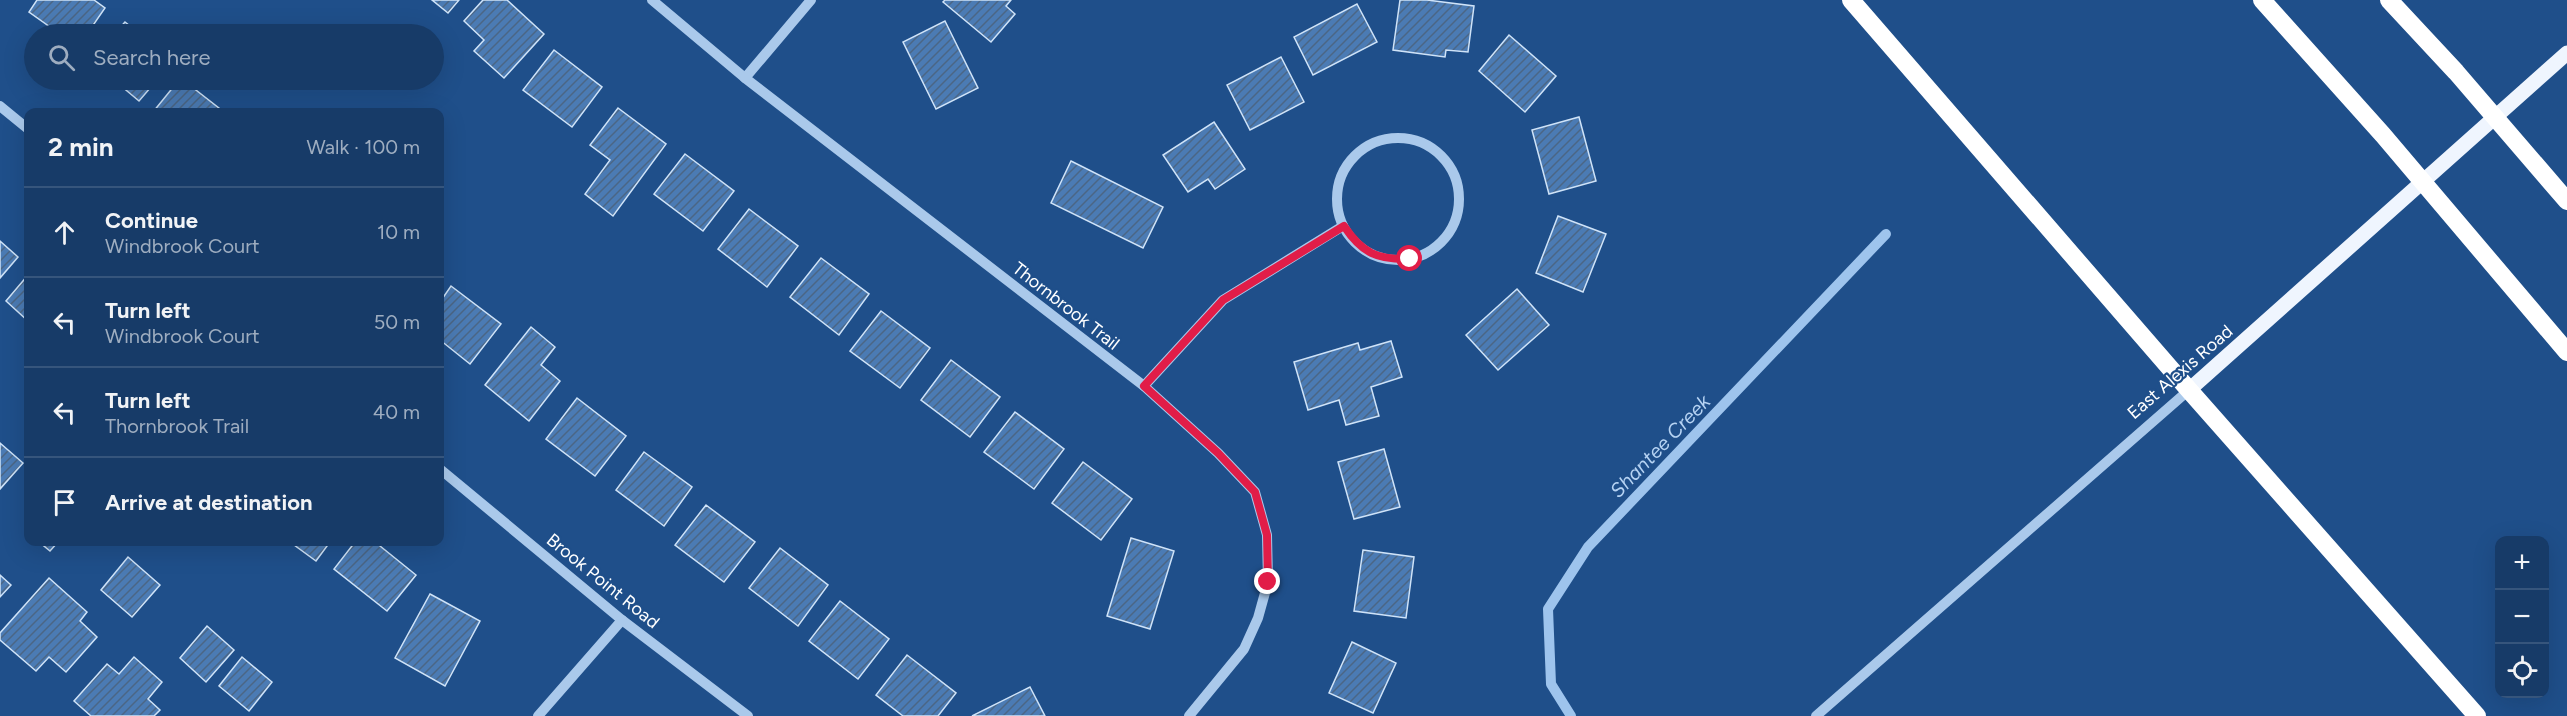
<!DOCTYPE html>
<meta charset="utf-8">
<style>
body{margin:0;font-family:Figtree,sans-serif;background:#244671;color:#f1f3f6}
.controls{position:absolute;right:18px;bottom:18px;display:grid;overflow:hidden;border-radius:12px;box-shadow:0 6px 24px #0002}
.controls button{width:54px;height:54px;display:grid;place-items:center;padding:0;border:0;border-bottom:2px solid #36557c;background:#173b68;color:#f1f3f6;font:30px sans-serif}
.stop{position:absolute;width:18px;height:18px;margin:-14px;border:4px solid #e11d48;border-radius:50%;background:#fff}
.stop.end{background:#e11d48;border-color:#fff;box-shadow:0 2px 6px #0008}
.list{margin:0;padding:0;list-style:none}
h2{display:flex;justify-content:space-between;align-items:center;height:78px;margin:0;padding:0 24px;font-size:26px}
h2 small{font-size:20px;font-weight:400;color:#9eadc0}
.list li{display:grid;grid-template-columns:39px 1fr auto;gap:18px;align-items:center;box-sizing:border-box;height:90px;padding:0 24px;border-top:2px solid #36557c}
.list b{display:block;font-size:22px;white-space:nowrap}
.list p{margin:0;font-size:20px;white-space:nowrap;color:#9eadc0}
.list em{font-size:20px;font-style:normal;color:#9eadc0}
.icon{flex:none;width:33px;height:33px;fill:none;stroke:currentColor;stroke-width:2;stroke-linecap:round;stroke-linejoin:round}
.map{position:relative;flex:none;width:2567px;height:716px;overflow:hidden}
.search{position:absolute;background:#173b68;box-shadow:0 6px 24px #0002;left:24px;top:24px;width:420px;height:66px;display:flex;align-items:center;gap:15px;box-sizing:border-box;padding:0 21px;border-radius:33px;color:#9eadc0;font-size:22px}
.panel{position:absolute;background:#173b68;box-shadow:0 6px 24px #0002;left:24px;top:108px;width:420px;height:438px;border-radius:12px}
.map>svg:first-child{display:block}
</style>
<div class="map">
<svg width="2567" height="716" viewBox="0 0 2567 716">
<defs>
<pattern id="building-hatch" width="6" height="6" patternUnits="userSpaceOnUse" patternTransform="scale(1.5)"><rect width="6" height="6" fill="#4b7bb4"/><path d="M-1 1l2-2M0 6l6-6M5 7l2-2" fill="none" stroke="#4b6685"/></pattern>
</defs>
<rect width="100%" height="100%" fill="#1f4f8a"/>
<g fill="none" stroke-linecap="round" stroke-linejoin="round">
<path stroke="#9ec4ed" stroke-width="10" d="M1571,716l-20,-32 -3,-75 40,-62 298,-313"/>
</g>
<g fill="url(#building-hatch)" stroke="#cfe3f8" stroke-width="1.5">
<path d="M37,0h57l11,8 -18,26h-27l-31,-22z"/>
<path d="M432,0h27l-11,13z"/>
<path d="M483,0h24l37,34 -40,44 -30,-27 10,-11 -20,-19z"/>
<path d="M945,0h66l-5,6 9,8 -24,28 -48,-40z"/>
<path d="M1400,0h27l47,6 -6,46 -22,-2 -1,7 -52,-7z"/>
<path d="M1357,4l20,38 -64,33 -19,-38z"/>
<path d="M945,21l33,67 -42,21 -33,-67z"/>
<path d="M125,22l15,12h-26z"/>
<path d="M1509,35l47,41 -31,36 -46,-41z"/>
<path d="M554,50l48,37 -30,40 -49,-37z"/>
<path d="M1281,57l23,45 -54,28 -23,-45z"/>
<path d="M114,80h43l-18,21z"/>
<path d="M179,80h4l41,32h-71z"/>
<path d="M618,108l48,36 -53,72 -28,-22 25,-34 -20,-15z"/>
<path d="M1579,117l17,64 -47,13 -17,-64z"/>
<path d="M1214,122l31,47 -30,20 -7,-10 -20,13 -25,-37z"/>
<path d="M685,154l49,37 -31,40 -49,-37z"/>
<path d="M1071,161l92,46 -20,41 -92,-45z"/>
<path d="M749,209l49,37 -31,41 -49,-38z"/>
<path d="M1558,216l48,18 -23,58 -47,-19z"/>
<path d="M0,241l18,16 -18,21z"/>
<path d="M821,258l48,36 -30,41 -49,-38z"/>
<path d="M28,275v46l-22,-20z"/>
<path d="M451,286l50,38 -31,40 -30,-24v-38z"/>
<path d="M1517,289l32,36 -51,45 -32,-35z"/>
<path d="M881,311l49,37 -30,40 -50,-37z"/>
<path d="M531,327l24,20 -14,18 19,16 -31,40 -44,-36z"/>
<path d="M1391,341l11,36 -31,10 8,29 -33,9 -7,-25 -31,10 -14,-48 64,-19 2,7z"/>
<path d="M951,360l49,37 -30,40 -49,-37z"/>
<path d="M577,398l49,38 -31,40 -49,-37z"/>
<path d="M1015,412l49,37 -30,40 -50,-37z"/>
<path d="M0,443l23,20 -23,26z"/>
<path d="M1384,449l16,58 -46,12 -16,-57z"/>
<path d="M644,452l48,35 -28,39 -48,-36z"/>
<path d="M1083,462l49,37 -31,41 -49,-37z"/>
<path d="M706,505l49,37 -31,40 -49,-37z"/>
<path d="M1131,538l43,13 -24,78 -43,-13z"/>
<path d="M39,542h19l-8,9z"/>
<path d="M290,542h40l-14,19z"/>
<path d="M355,542h20l41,33 -29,36 -53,-42z"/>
<path d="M780,548l48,37 -30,41 -49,-38z"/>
<path d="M1363,550l51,7 -8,61 -52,-7z"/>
<path d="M128,557l32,28 -28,32 -31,-27z"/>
<path d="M0,575l11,10 -11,12z"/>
<path d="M49,578l38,34 -7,9 17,16 -31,35 -17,-15 -13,14 -36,-31v-7z"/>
<path d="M430,594l50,27 -35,65 -50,-28z"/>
<path d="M840,601l49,38 -31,40 -49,-38z"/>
<path d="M207,626l27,24 -28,32 -26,-24z"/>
<path d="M1352,642l44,21 -23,50 -44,-20z"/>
<path d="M907,655l49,38 -18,23h-35l-27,-21z"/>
<path d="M134,657l28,25 -14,17 12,11 -6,6h-63l-17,-15 33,-37 12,10z"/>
<path d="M242,657l30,25 -23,29 -30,-25z"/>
<path d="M1030,687l15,29h-73z"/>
</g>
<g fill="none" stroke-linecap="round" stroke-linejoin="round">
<g stroke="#aac9eb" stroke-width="10">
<path d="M652,0l93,78 399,308 74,67 37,39 12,43 1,47 -10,36 -14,31 -55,67"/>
<path d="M745,78l66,-78"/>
<path d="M0,106l28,23"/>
<circle cx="1398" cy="199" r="61"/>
<path d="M1144,386l79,-86 120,-74"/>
<path d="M440,469l182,151 126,96"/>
<path d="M538,716l84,-96"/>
<path d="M1816,716l373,-326"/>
</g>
<path stroke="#eff5fe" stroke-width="15" d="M2189,390l378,-337"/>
<g stroke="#fff" stroke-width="18">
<path d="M1851,0l338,390 288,326"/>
<path d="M2262,0l121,135 184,217"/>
<path d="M2389,0l67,72 111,129"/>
</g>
</g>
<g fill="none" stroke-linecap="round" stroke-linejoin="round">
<path stroke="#e11d48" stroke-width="8" d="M1268,582l-1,-47 -12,-43 -37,-39 -74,-67 79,-86 121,-74c18,27 33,34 66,33"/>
</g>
<g text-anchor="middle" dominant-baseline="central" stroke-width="4.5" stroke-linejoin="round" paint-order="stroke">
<g font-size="18" fill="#fff" stroke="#1f4f8a">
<text transform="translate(1066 306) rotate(38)">Thornbrook Trail</text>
<text transform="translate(2180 372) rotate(-41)">East Alexis Road</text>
<text transform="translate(603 581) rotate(39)">Brook Point Road</text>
</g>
<g font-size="20" font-style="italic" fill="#b6d3f3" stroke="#1f4f8a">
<text transform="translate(1660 446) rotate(-46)">Shantee Creek</text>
</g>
</g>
</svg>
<div class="controls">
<button>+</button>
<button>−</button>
<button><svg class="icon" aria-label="locate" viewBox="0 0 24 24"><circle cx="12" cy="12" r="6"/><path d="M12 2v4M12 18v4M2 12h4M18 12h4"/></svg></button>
</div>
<div class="stop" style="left:1410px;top:259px"></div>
<div class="stop end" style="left:1268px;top:582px"></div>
<div class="search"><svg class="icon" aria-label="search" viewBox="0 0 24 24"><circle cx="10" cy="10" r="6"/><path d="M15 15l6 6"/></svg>Search here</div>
<section class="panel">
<h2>2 min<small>Walk · 100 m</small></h2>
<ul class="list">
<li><svg class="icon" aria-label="ahead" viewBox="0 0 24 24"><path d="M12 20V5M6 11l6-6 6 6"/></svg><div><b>Continue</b><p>Windbrook Court</p></div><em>10 m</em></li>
<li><svg class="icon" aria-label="left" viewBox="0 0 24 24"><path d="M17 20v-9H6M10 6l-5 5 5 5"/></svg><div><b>Turn left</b><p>Windbrook Court</p></div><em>50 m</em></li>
<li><svg class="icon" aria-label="left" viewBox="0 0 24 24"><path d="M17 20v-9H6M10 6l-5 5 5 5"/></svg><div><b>Turn left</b><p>Thornbrook Trail</p></div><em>40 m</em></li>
<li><svg class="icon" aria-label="arrive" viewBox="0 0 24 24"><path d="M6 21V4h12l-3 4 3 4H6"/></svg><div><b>Arrive at destination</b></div></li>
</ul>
</section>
</div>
